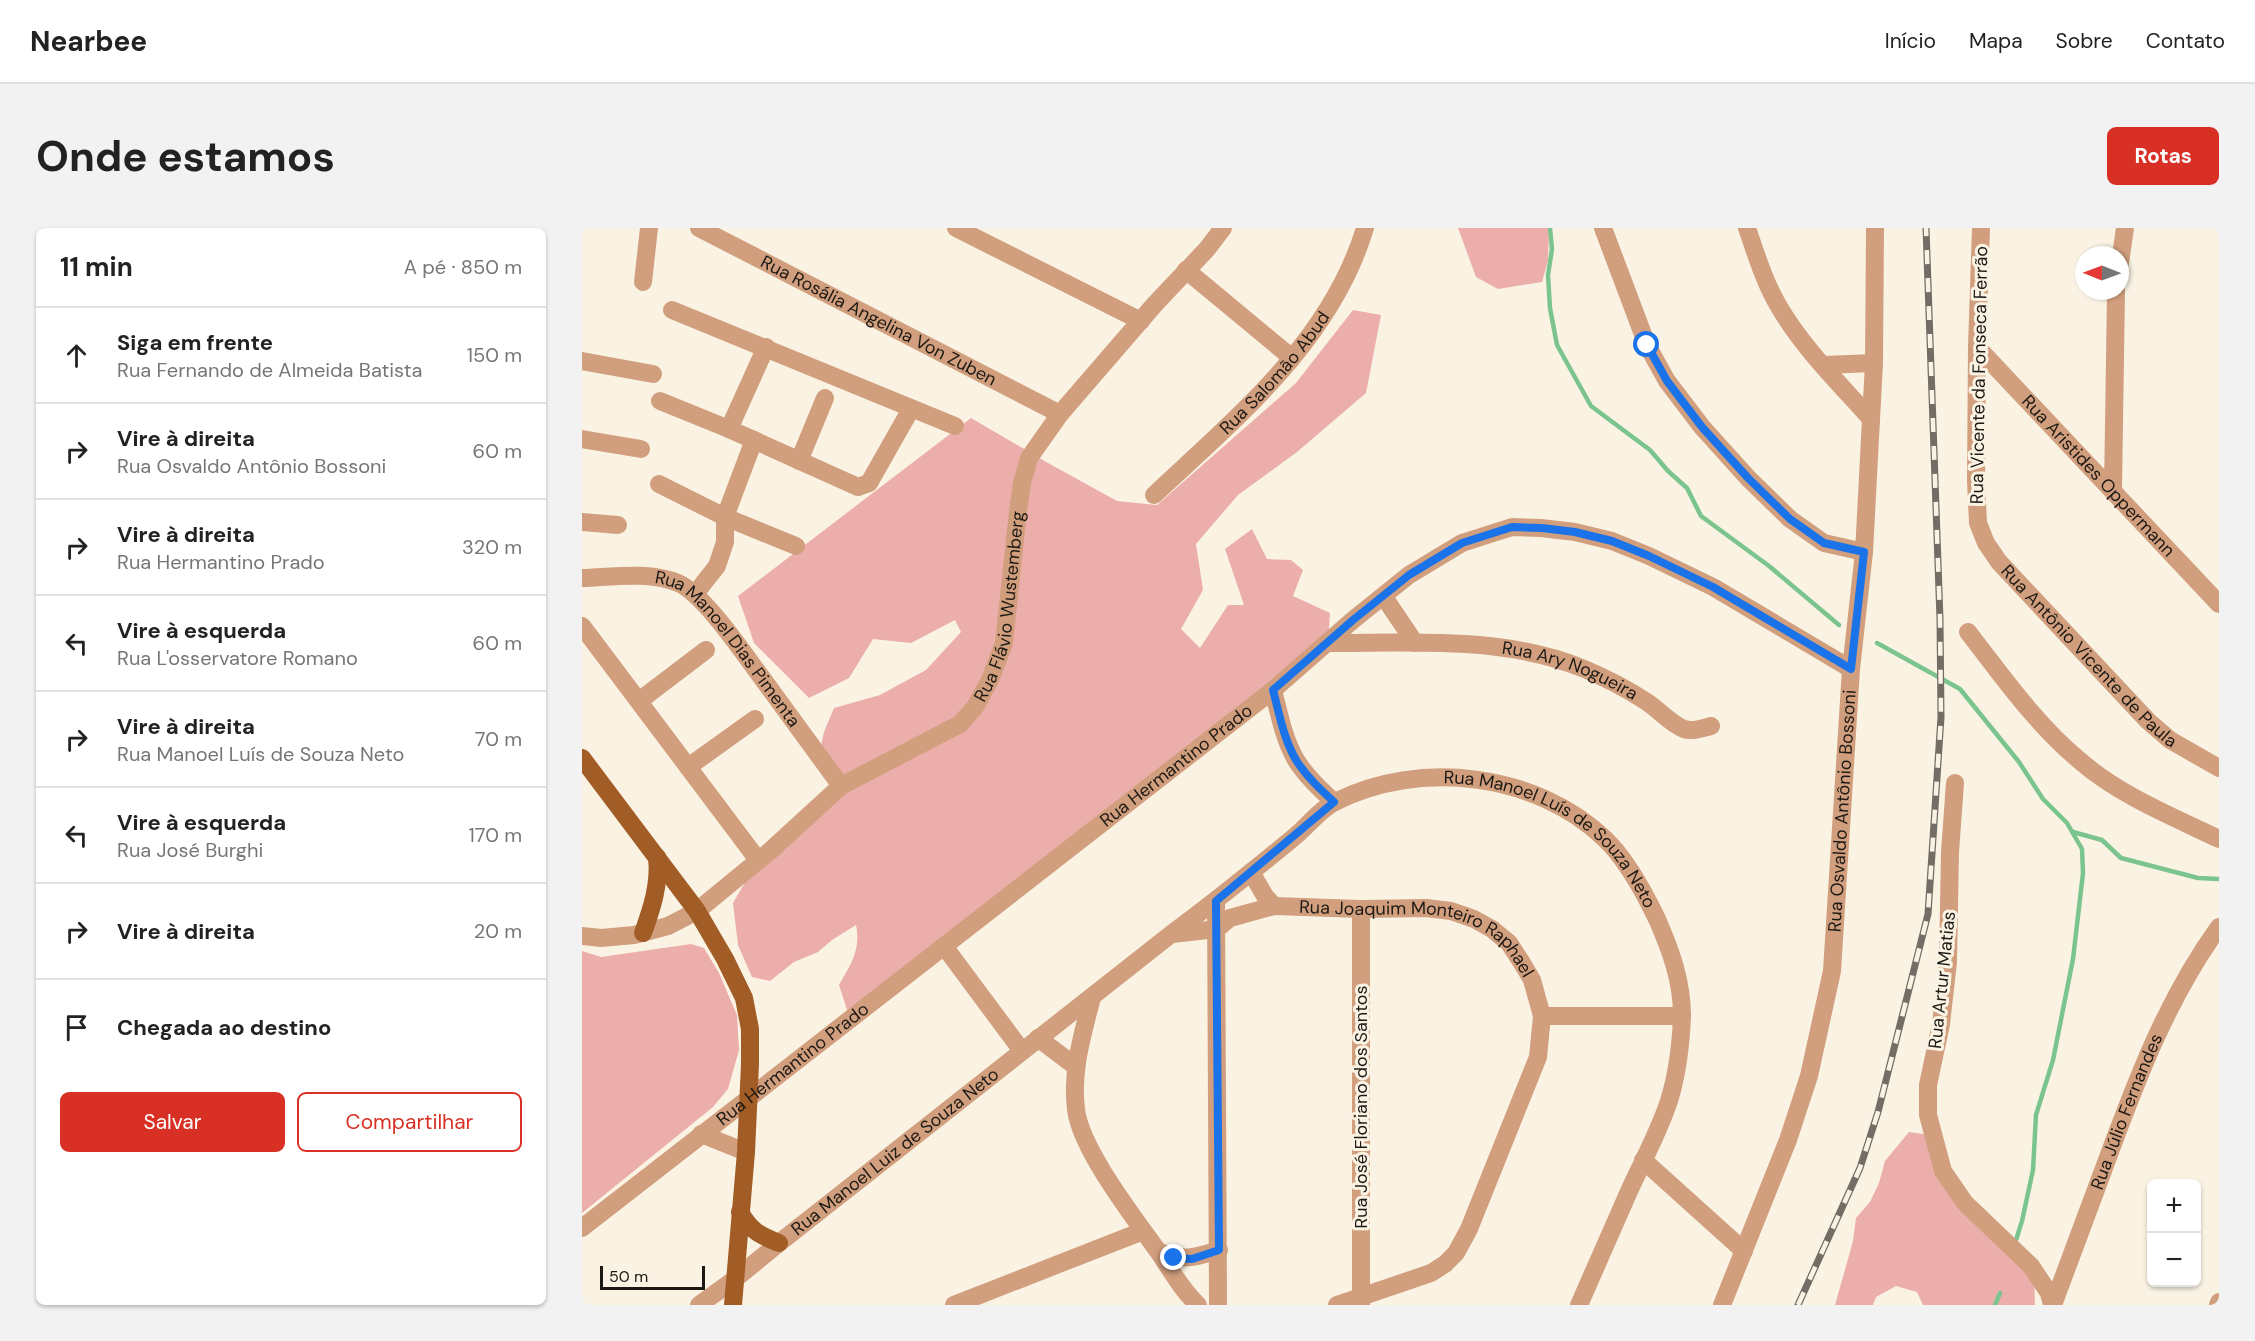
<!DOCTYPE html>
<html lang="pt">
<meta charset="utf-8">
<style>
body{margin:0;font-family:"DM Sans",sans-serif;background:#f2f2f2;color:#222}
.controls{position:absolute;right:18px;bottom:18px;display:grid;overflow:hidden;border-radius:9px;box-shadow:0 2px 4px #0004}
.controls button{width:54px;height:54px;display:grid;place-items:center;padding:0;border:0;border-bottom:2px solid #e0e0e0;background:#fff;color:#222;font:30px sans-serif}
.compass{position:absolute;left:1493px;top:18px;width:54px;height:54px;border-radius:50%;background:#fff;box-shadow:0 2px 4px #0004;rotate:271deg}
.scale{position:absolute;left:18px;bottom:15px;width:105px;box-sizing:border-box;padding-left:6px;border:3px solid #1d1a15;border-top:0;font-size:16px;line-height:21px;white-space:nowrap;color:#1d1a15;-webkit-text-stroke:4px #faf3e4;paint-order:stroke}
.stop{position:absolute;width:18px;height:18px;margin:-14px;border:4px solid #1a73e8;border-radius:50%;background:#fff}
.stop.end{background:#1a73e8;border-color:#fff;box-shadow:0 2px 6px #0008}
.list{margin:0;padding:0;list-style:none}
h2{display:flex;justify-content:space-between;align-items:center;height:78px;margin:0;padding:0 24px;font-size:26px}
h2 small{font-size:20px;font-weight:400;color:#767676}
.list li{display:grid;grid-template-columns:39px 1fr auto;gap:18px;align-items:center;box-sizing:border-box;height:96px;padding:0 24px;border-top:2px solid #e0e0e0}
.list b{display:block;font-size:22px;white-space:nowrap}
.list p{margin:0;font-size:20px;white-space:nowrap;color:#767676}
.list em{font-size:20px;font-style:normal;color:#767676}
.actions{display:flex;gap:12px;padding:18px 24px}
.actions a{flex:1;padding:14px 0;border:2px solid #d93025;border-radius:9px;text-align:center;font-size:21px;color:#d93025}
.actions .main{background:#d93025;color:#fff}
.icon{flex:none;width:33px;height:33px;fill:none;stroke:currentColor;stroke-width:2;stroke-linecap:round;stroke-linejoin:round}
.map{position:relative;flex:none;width:1637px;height:1077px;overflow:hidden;border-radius:9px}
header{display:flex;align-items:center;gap:36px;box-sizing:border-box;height:84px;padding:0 30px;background:#fff;border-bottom:2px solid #e0e0e0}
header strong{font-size:28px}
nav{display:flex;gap:33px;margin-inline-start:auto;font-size:21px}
.intro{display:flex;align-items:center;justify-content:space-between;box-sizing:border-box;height:144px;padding:0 36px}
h1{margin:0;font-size:42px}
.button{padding:15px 27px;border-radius:9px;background:#d93025;color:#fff;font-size:21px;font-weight:700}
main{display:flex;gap:36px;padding:0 36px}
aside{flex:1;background:#fff;border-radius:9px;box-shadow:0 2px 4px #0004}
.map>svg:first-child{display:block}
</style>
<header>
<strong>Nearbee</strong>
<nav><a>Início</a><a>Mapa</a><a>Sobre</a><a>Contato</a></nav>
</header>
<div class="intro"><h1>Onde estamos</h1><a class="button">Rotas</a></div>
<main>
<aside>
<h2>11 min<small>A pé · 850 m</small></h2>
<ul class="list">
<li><svg class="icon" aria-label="ahead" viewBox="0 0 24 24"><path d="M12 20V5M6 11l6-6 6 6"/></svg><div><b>Siga em frente</b><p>Rua Fernando de Almeida Batista</p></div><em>150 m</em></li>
<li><svg class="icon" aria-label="right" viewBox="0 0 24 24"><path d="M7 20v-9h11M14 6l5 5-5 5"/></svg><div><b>Vire à direita</b><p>Rua Osvaldo Antônio Bossoni</p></div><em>60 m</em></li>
<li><svg class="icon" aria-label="right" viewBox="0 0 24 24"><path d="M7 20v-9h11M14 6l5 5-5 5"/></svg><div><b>Vire à direita</b><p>Rua Hermantino Prado</p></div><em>320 m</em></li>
<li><svg class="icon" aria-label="left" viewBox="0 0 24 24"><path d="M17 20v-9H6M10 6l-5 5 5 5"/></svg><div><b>Vire à esquerda</b><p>Rua L'osservatore Romano</p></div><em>60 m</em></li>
<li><svg class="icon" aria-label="right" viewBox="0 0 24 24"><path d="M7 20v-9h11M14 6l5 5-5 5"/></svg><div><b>Vire à direita</b><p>Rua Manoel Luís de Souza Neto</p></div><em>70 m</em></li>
<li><svg class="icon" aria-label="left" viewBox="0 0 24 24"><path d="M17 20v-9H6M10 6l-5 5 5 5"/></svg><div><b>Vire à esquerda</b><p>Rua José Burghi</p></div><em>170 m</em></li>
<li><svg class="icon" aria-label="right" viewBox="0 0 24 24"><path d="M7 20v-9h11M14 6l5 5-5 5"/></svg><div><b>Vire à direita</b></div><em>20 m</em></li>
<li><svg class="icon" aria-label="arrive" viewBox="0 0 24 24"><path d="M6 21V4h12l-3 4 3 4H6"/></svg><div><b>Chegada ao destino</b></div></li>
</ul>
<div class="actions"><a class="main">Salvar</a><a>Compartilhar</a></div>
</aside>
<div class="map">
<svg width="1637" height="1077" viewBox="0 0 1637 1077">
<rect width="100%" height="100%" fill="#faf3e4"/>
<g fill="#ecaeab">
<path d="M876,0h91l-1,32 -6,22 -44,7 -22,-12z"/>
<path d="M771,82l28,5 -15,78 -69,59 -59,43 -42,49 7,46 -22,39 19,19 28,-43h16l-19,-56 27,-20 15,30 24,1 12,10 -10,26 37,17 -2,30 -478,376 -11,-34c12,-21 22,-35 17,-60l-24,15 -14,12 -24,10 -24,19 -18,-4 -14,-32 -5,-42 25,-43 83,-74 -22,-31 5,-23 10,-24 46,-13 46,-25 35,-38 -6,-12 -44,23 -38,-4 -24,39 -40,20 -55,-55 -16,-47 233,-178 77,45 69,38 40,4 139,-122z"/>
<path d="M109,716l13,4 15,25 18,42 2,35 -11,39 -15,18 -131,106v-262l19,6z"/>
<path d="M1327,904l22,3 25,59 78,77 1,34h-112l-6,-13 -21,-6 -20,11 -3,8h-38l18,-64 3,-23 14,-16 9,-19 6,-22z"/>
</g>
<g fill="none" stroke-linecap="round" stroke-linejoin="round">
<g stroke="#7bc48e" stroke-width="4.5">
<path d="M968,0l2,21 -4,26 2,33 7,37 34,61 59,44 18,21 19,17 14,28 68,50 70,59"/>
<path d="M1295,415l83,46 59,73 24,37 24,24 15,26 1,24 -10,86 -20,101 -17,55 -3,55 -11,51 -6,19"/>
<path d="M1491,604l29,8 19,18 77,20 21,1"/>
<path d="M1413,1077l5,-12"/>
</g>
<g stroke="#d29f7e" stroke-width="18">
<path id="s1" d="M117,0l361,186"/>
<path d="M374,0l185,93"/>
<path d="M1021,0l44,117 20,36 35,46 46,51 42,41 34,24 40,9"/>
<path d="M1165,0c9,26 17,53 31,77 24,42 61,78 93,114"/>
<path id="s2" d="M1399,0l-4,119 -1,133 2,43 8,20 13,19 149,159 22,19 49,28"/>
<path d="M1538,35l5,-35"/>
<path d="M604,42l106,88"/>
<path d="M61,54l6,-54"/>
<path d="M90,82l283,116"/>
<path id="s3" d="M1395,119l242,257"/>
<path d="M0,133l71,13"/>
<path d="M1241,137l51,-2"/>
<path d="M78,173l69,28 129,58 11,-4 42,-74"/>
<path d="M147,201l37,-82"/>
<path d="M0,211l59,10"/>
<path d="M217,233l26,-63"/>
<path d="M77,256l66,33 71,29"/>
<path d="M1531,261l3,-198"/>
<path id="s4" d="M572,267c83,-78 177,-154 211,-267"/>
<path d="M0,294l36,3"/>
<path id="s5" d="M0,350c30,-1 67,-7 96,5 26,11 66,71 84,95 26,36 53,72 79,108"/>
<path d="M113,366l22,-28 8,-24v-25l29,-77"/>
<path d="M802,369l31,46"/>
<path d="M0,398l176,234"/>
<path d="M1386,404c35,45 67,91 111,128 40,35 92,56 140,79"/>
<path id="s6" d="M746,415c84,0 175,-7 254,25 22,9 45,21 65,34 12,8 24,22 37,27 8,3 19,-1 27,-3"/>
<path d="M691,462c6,23 11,50 23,70 10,16 24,29 38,42"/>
<path d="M57,473l67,-51"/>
<path d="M106,539l67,-48"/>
<path d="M1373,555l-5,69 -2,110 -7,62 -13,61v30l15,56 22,32 66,63 18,27 3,12"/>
<path id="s7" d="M669,644l14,24 9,10 87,3 65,-1 25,3 23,8 18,10 17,14 13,20 10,17 10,36 -4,41 -69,172 -13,24 -11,11 -14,9 -94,32"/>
<path d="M634,673l2,404"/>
<path d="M590,706l45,-5 13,-11 44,-12"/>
<path id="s8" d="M0,708l19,2 33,-3 34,-9 29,-15 73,-60 71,-65 119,-62 15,-17 15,-27 14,-37 14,-132 4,-28 7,-25 31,-44 95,-110 52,-55 16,-21"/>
<path d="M362,718l78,105"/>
<path d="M510,769c-9,37 -21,73 -16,112 4,40 60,111 84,145 12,18 22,36 38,51"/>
<path d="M960,788h140"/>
<path d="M456,810l37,28"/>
<path d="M119,906l45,18"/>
<path d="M1061,932l101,91"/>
<path id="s9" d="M0,1000l691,-538 80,-70 56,-45 53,-32 50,-16 29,1 34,4 37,9 37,15 64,31 138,82"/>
<path d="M577,1024c25,9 35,6 60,-2"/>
<path id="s10" d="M117,1077l36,-26 44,-36 391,-308c42,-31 83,-64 123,-97 14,-11 27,-29 42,-36 84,-43 202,-29 270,37 22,21 39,53 52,80 14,32 25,62 25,97 -1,27 -5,59 -13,85 -10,30 -26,60 -39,88 -17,39 -34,77 -51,116"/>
<path d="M372,1077l189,-74"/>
<path d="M779,1077v-396"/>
<path id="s11" d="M1140,1077l66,-165 21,-64 23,-105 19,-302 13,-117 10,-189 1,-135"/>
<path id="s12" d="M1471,1077c17,-46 34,-91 51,-137 31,-84 62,-168 115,-241"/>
<path d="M1636,1077l1,-3"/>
</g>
<g stroke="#a25c26" stroke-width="18">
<path d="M0,530l115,153 28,48 19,39 6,31v35l-4,88 -13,153"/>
<path d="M61,705c9,-25 17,-49 14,-76"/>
<path d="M158,984c11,19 19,23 39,31"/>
</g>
<defs>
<path id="rail" d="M1216,1077l62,-137 18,-56 50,-198 13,-197 -1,-98 -14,-391"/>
</defs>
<use href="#rail" stroke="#726d65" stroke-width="7"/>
<use href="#rail" stroke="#faf3e4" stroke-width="4.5" stroke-dasharray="14" stroke-linecap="butt"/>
</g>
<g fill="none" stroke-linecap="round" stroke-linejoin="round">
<path stroke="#1a73e8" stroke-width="8" d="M592,1030l18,1 27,-9 -3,-349 118,-99c-14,-13 -28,-26 -38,-42 -12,-20 -17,-47 -23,-70l80,-70 56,-45 53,-32 50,-16 30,1 33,4 37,9 37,15 64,31 138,82 13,-117 -40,-9 -34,-24 -42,-41 -46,-51 -35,-46 -20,-36"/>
</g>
<g text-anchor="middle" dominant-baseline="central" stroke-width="6" stroke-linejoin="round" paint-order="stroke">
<g font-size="18" fill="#1d1a15" stroke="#faf3e4">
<text stroke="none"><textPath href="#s1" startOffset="202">Rua Rosália Angelina Von Zuben</textPath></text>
<text stroke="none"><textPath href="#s4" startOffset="172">Rua Salomão Abud</textPath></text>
<text transform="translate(1397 147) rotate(-89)">Rua Vicente da Fonseca Ferrão</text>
<text stroke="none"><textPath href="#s3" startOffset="177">Rua Aristides Oppermann</textPath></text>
<text stroke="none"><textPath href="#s8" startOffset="573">Rua Flávio Wustemberg</textPath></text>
<text stroke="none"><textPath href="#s2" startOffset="470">Rua Antônio Vicente de Paula</textPath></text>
<text stroke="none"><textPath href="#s5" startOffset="178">Rua Manoel Dias Pimenta</textPath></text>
<text stroke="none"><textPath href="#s6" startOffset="246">Rua Ary Nogueira</textPath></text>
<text stroke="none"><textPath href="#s9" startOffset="753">Rua Hermantino Prado</textPath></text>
<text stroke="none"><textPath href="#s11" startOffset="513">Rua Osvaldo Antônio Bossoni</textPath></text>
<text stroke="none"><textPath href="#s10" startOffset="1053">Rua Manoel Luís de Souza Neto</textPath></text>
<text stroke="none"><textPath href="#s7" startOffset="195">Rua Joaquim Monteiro Raphael</textPath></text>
<text transform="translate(1360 752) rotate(-84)">Rua Artur Matias</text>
<text stroke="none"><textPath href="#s9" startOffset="267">Rua Hermantino Prado</textPath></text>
<text transform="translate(779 879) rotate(-90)">Rua José Floriano dos Santos</text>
<text stroke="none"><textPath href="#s12" startOffset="207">Rua Júlio Fernandes</textPath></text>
<text stroke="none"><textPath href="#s10" startOffset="249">Rua Manoel Luiz de Souza Neto</textPath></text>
</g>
</g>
</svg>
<div class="controls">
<button>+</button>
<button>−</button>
</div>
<svg class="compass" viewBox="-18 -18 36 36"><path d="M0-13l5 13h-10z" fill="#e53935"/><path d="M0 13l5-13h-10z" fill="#767676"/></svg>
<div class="scale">50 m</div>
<div class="stop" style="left:1065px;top:117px"></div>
<div class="stop end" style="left:592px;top:1030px"></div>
</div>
</main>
